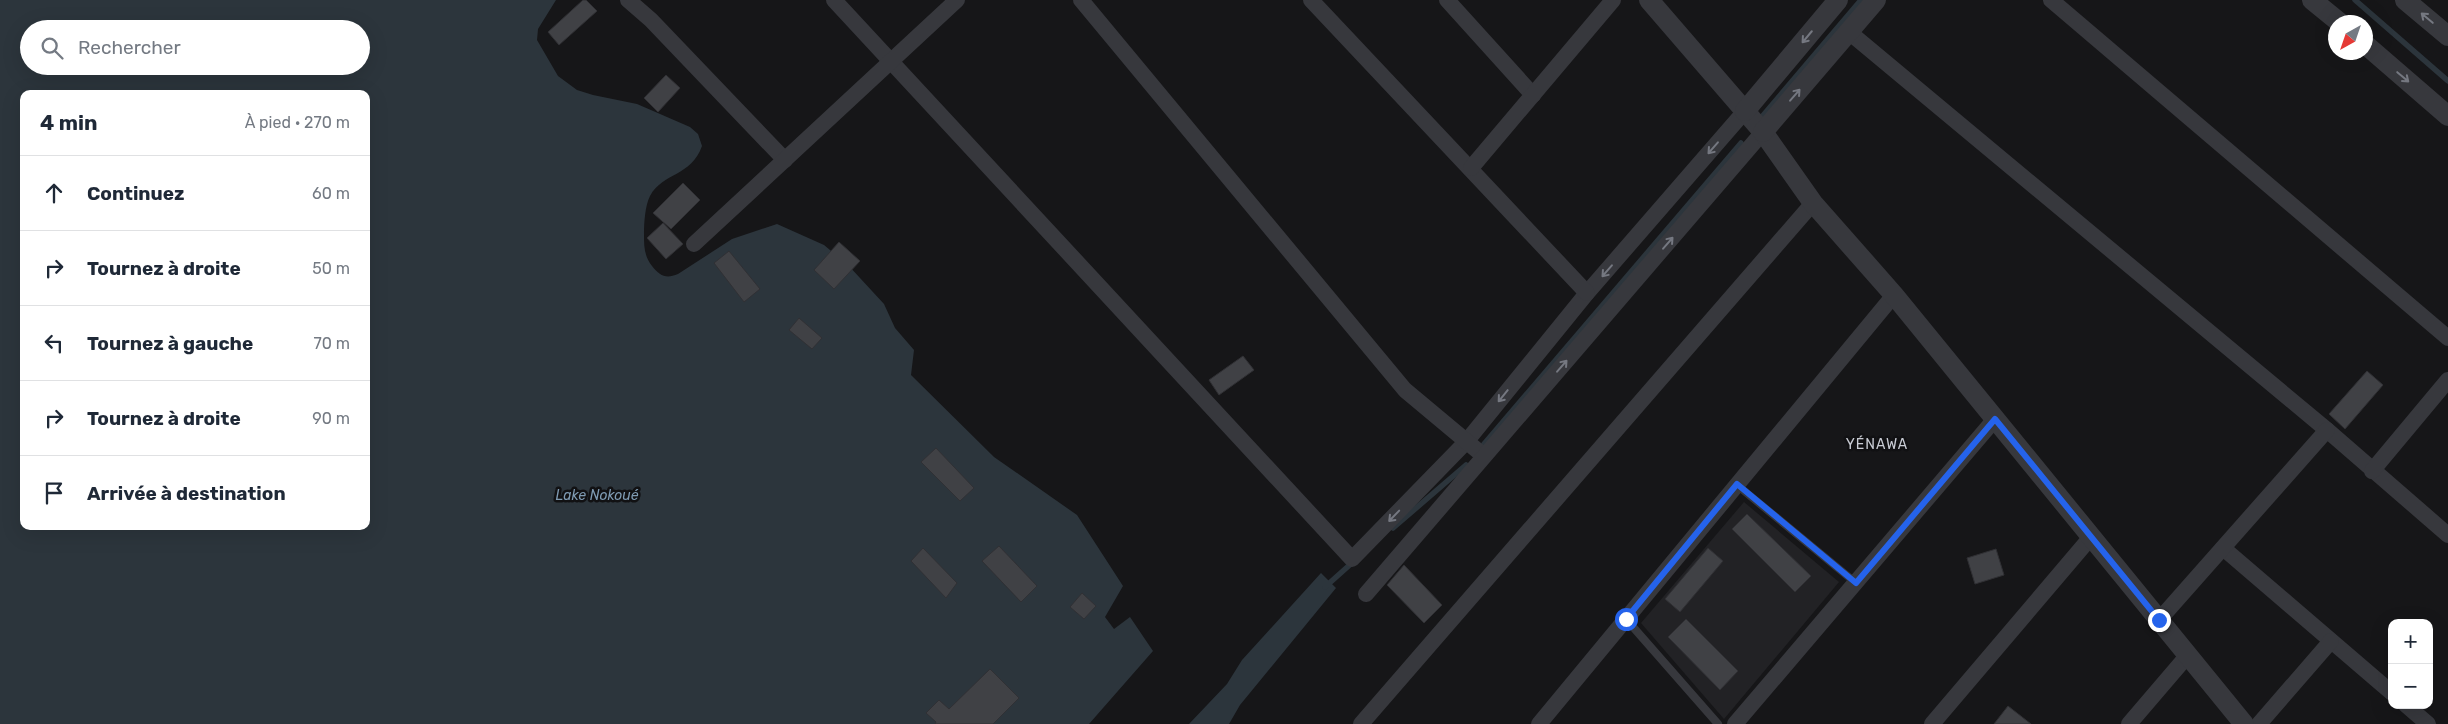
<!DOCTYPE html>
<html lang="fr">
<meta charset="utf-8">
<style>
body{margin:0;font-family:Rubik,sans-serif;background:#f6f6f7;color:#1f2937}
.controls{position:absolute;right:15px;bottom:15px;display:grid;overflow:hidden;border-radius:10px;box-shadow:0 5px 20px #0002}
.controls button{width:45px;height:45px;display:grid;place-items:center;padding:0;border:0;border-bottom:1px solid #e0e1e3;background:#fff;color:#1f2937;font:25px sans-serif}
.compass{position:absolute;left:2328px;top:15px;width:45px;height:45px;border-radius:50%;background:#fff;box-shadow:0 5px 20px #0002;rotate:220deg}
.stop{position:absolute;width:15px;height:15px;margin:-11px;border:4px solid #2563eb;border-radius:50%;background:#fff}
.stop.end{background:#2563eb;border-color:#fff;box-shadow:0 1px 5px #0008}
.list{margin:0;padding:0;list-style:none}
h2{display:flex;justify-content:space-between;align-items:center;height:65px;margin:0;padding:0 20px;font-size:21px}
h2 small{font-size:16px;font-weight:400;color:#747a83}
.list li{display:grid;grid-template-columns:32px 1fr auto;gap:15px;align-items:center;box-sizing:border-box;height:75px;padding:0 20px;border-top:1px solid #e0e1e3}
.list b{display:block;font-size:19px;white-space:nowrap}
.list em{font-size:16px;font-style:normal;color:#747a83}
.icon{flex:none;width:28px;height:28px;fill:none;stroke:currentColor;stroke-width:2;stroke-linecap:round;stroke-linejoin:round}
.map{position:relative;flex:none;width:2448px;height:724px;overflow:hidden}
.search{position:absolute;background:#fff;box-shadow:0 5px 20px #0002;left:20px;top:20px;width:350px;height:55px;display:flex;align-items:center;gap:12px;box-sizing:border-box;padding:0 18px;border-radius:28px;color:#747a83;font-size:19px}
.panel{position:absolute;background:#fff;box-shadow:0 5px 20px #0002;left:20px;top:90px;width:350px;height:440px;border-radius:10px}
.map>svg:first-child{display:block}
</style>
<div class="map">
<svg width="2448" height="724" viewBox="0 0 2448 724">
<rect width="100%" height="100%" fill="#161618"/>
<path fill="#222225" d="M1744,502l95,80 -115,137 -83,-96z"/>
<g fill="#2c353c" fill-rule="evenodd">
<path d="M0,0h556l-18,29 -1,11 21,36 19,14 16,5 44,9 53,23 8,7 4,12c-11,31 -39,26 -52,50 -5,10 -6,27 -6,38 0,12 0,22 8,32 8,10 14,13 26,8l54,-35 45,-15 47,21 24,20 36,39 11,24 19,22 -3,25 83,82 83,58 46,71 -18,31 9,12 16,-12 23,34 -64,73h-1089zM29,29h332v37h-332zM24,94h342v432h-342z"/>
<path d="M1321,573l15,15 -96,117 -11,19h-40l38,-40 15,-24z"/>
</g>
<g fill="none" stroke-linecap="round" stroke-linejoin="round">
<g stroke="#2c353c" stroke-width="5.5">
<path d="M2355,0l93,81"/>
<path d="M1760,119l101,-119"/>
<path d="M1484,444l257,-301"/>
<path d="M1393,528l73,-63"/>
<path d="M1325,587l28,-25"/>
</g>
</g>
<g fill="#404145" stroke="#303034">
<path d="M583,0h3l11,11 -38,34 -11,-13z"/>
<path d="M666,75l14,13 -22,24 -14,-14z"/>
<path d="M683,183l17,17 -29,29 -18,-16z"/>
<path d="M663,223l20,21 -17,15 -19,-21z"/>
<path d="M839,242l21,19 -26,28 -20,-19z"/>
<path d="M729,251l31,38 -16,13 -30,-39z"/>
<path d="M799,318l23,20 -10,11 -23,-19z"/>
<path d="M1243,356l11,14 -35,25 -10,-15z"/>
<path d="M2367,371l16,14 -38,44 -16,-15z"/>
<path d="M936,448l38,40 -14,13 -39,-39z"/>
<path d="M1747,514l64,62 -16,16 -63,-63z"/>
<path d="M999,546l38,40 -16,16 -39,-41z"/>
<path d="M923,548l34,35 -11,15 -35,-37z"/>
<path d="M1708,548l15,13 -43,51 -15,-13z"/>
<path d="M1996,549l8,26 -29,9 -8,-26z"/>
<path d="M1404,565l38,40 -18,18 -37,-38z"/>
<path d="M1082,593l14,13 -12,13 -14,-12z"/>
<path d="M1686,619l52,52 -18,19 -52,-53z"/>
<path d="M990,669l29,29 -26,26h-58l1,-2 -10,-9 13,-13 10,9z"/>
<path d="M2008,706l23,18h-37z"/>
</g>
<g fill="none" stroke-linecap="round" stroke-linejoin="round">
<g stroke="#37383d" stroke-width="8">
<path d="M1737,485l119,98"/>
<path d="M1626,619l92,105"/>
</g>
<g stroke="#37383d" stroke-width="16">
<path d="M628,0l23,20 134,140"/>
<path d="M834,0l518,559 114,-117 121,-149 158,-182"/>
<path d="M1081,0l324,390 79,66"/>
<path d="M1311,0l276,293"/>
<path d="M1447,0l86,95"/>
<path d="M2051,0l397,338"/>
<path d="M1849,32l478,398 121,105"/>
<path d="M1471,168l142,-168"/>
<path d="M694,244l263,-244"/>
<path d="M2372,471l76,-91"/>
<path d="M2223,548l169,145"/>
<path d="M1366,594l397,-462"/>
<path d="M2159,620l168,-190"/>
<path d="M2406,705l22,19"/>
<path d="M1361,724l452,-521"/>
<path d="M1539,724l355,-429"/>
<path d="M1735,724l260,-305"/>
<path d="M1932,724l159,-187"/>
<path d="M2129,724l59,-69"/>
<path d="M2259,724l72,-83"/>
</g>
<g stroke="#37383d" stroke-width="20">
<path d="M1649,0l114,132 50,71 81,92 350,429"/>
<path d="M2312,0l27,22"/>
<path d="M2405,0l43,36"/>
<path d="M2366,45l82,71"/>
<path d="M1745,111l93,-111"/>
<path d="M1763,132l113,-132"/>
</g>
</g>
<defs><path id="oneway-shaft" d="M-6 0H5M1.5-3L5.5 0L1.5 3" fill="none" stroke-width="1.6" stroke-linecap="round" stroke-linejoin="round" transform="scale(1.25)"/></defs>
<g stroke="#757881">
<use href="#oneway-shaft" transform="translate(2427 18) rotate(-140)"/>
<use href="#oneway-shaft" transform="translate(1807 37) rotate(130)"/>
<use href="#oneway-shaft" transform="translate(2403 77) rotate(40)"/>
<use href="#oneway-shaft" transform="translate(1795 95) rotate(-49)"/>
<use href="#oneway-shaft" transform="translate(1713 148) rotate(131)"/>
<use href="#oneway-shaft" transform="translate(1668 243) rotate(-49)"/>
<use href="#oneway-shaft" transform="translate(1607 271) rotate(131)"/>
<use href="#oneway-shaft" transform="translate(1562 366) rotate(-49)"/>
<use href="#oneway-shaft" transform="translate(1503 396) rotate(129)"/>
<use href="#oneway-shaft" transform="translate(1394 516) rotate(134)"/>
</g>
<g fill="none" stroke-linecap="round" stroke-linejoin="round">
<path stroke="#2563eb" stroke-width="6" d="M1626,619l111,-135 119,99 139,-164 164,201"/>
</g>
<g text-anchor="middle" dominant-baseline="central" stroke-width="5" stroke-linejoin="round" paint-order="stroke">
<g font-size="14" letter-spacing="1" fill="#c9ccd4" stroke="#111113">
<text x="1877" y="444">YÉNAWA</text>
</g>
<g font-size="14" font-style="italic" fill="#7f9bb3" stroke="#111113">
<text x="597" y="495">Lake Nokoué</text>
</g>
</g>
</svg>
<div class="controls">
<button>+</button>
<button>−</button>
</div>
<svg class="compass" viewBox="-18 -18 36 36"><path d="M0-13l5 13h-10z" fill="#e53935"/><path d="M0 13l5-13h-10z" fill="#747a83"/></svg>
<div class="stop" style="left:1626px;top:619px"></div>
<div class="stop end" style="left:2159px;top:620px"></div>
<div class="search"><svg class="icon" aria-label="search" viewBox="0 0 24 24"><circle cx="10" cy="10" r="6"/><path d="M15 15l6 6"/></svg>Rechercher</div>
<section class="panel">
<h2>4 min<small>À pied · 270 m</small></h2>
<ul class="list">
<li><svg class="icon" aria-label="ahead" viewBox="0 0 24 24"><path d="M12 20V5M6 11l6-6 6 6"/></svg><div><b>Continuez</b></div><em>60 m</em></li>
<li><svg class="icon" aria-label="right" viewBox="0 0 24 24"><path d="M7 20v-9h11M14 6l5 5-5 5"/></svg><div><b>Tournez à droite</b></div><em>50 m</em></li>
<li><svg class="icon" aria-label="left" viewBox="0 0 24 24"><path d="M17 20v-9H6M10 6l-5 5 5 5"/></svg><div><b>Tournez à gauche</b></div><em>70 m</em></li>
<li><svg class="icon" aria-label="right" viewBox="0 0 24 24"><path d="M7 20v-9h11M14 6l5 5-5 5"/></svg><div><b>Tournez à droite</b></div><em>90 m</em></li>
<li><svg class="icon" aria-label="arrive" viewBox="0 0 24 24"><path d="M6 21V4h12l-3 4 3 4H6"/></svg><div><b>Arrivée à destination</b></div></li>
</ul>
</section>
</div>
